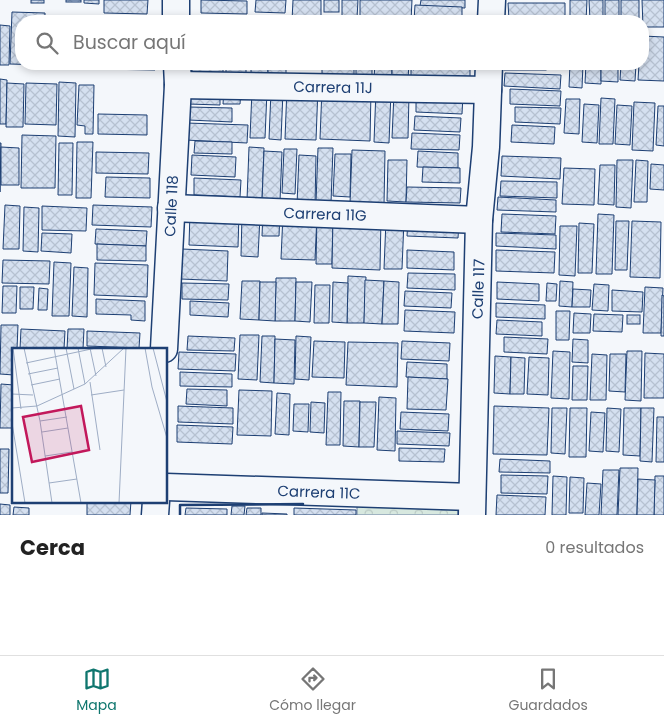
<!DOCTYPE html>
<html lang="es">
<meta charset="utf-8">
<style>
body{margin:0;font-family:Poppins,sans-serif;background:#f6f6f6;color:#222}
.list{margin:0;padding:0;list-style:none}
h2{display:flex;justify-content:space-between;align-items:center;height:65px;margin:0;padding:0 20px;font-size:21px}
h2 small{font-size:16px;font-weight:400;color:#767676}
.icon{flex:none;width:28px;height:28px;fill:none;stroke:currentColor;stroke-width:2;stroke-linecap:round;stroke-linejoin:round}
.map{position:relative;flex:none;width:664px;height:515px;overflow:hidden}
.search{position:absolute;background:#fff;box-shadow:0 2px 8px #0003;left:15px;right:15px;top:15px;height:55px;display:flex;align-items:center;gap:12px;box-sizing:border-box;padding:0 18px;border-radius:20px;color:#767676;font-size:19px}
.sheet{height:140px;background:#fff}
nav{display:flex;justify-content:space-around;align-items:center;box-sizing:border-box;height:70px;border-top:1px solid #e0e0e0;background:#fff;font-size:14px;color:#767676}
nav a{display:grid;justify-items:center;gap:2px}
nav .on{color:#0f766e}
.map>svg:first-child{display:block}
</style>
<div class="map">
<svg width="664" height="515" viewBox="0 0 664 515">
<defs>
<pattern id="park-crowns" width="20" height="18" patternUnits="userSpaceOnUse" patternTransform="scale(1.25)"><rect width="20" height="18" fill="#d7e8df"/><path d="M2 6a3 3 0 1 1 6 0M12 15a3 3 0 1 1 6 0" fill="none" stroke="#b8c8c3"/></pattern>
<pattern id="building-cross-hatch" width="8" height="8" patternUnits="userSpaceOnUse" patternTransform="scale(1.25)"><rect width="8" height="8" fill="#d5e0f0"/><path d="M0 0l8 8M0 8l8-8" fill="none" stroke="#b6c1d1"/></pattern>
</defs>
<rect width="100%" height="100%" fill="#f4f7fb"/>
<path fill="url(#park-crowns)" stroke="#687fa3" d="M357,504l101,5v6h-101z"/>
<g fill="url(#building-cross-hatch)" stroke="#1d3f73">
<rect x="31" y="0" width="13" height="3"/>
<rect x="66" y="0" width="15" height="2"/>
<path d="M84,0h15v4l-15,-1z"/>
<path d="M104,0h44l-1,14 -43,-1z"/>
<path d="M201,0l46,1v13l-46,-1z"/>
<path d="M256,0h30l-1,13 -30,-1z"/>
<path d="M293,0h28v21h-29z"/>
<rect x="324" y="0" width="15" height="12"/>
<path d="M342,0h16l-1,18 -15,-1z"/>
<path d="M360,0h52l-1,21 -51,-3z"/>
<path d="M421,0h44v8l-45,-2z"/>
<path d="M570,0h17l-1,21h-16z"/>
<path d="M589,0h14v20h-13z"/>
<rect x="605" y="0" width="14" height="21"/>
<rect x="621" y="0" width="18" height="21"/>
<path d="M642,0h22v27h-21z"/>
<path d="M508,3h57v17h-56z"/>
<path d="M415,5l47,2v14h-48z"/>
<path d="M12,12l33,1v8h-24v43l23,1 -34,-1z"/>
<path d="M108,16l36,1v4h-36z"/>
<path d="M196,16l52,2v3h-53z"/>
<path d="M253,16l17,1v4h-17z"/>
<path d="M63,18l29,1v2h-29z"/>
<path d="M270,19l18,1v1h-18z"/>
<path d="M0,25l10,1 -1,39h-9z"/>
<path d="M643,36l21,1v44l-26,-1 1,-16h4z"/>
<path d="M63,64h28v5l-28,-1z"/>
<path d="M98,64h57v6l-57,-1z"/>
<path d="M192,64h31v9l-31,-1z"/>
<rect x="226" y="64" width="20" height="10"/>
<path d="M251,64h17v14l-17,-1z"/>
<rect x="268" y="64" width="18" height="14"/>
<path d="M322,64h32v18l-32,-1z"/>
<path d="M356,64h16v18l-16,-1z"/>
<path d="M375,64h17v14h-18z"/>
<path d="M392,64h17l-1,15 -16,-1z"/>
<path d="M414,64h56v20l-59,-7v-8l3,1z"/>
<rect x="504" y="64" width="42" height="6"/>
<path d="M570,64h13l-1,24 -13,-1z"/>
<path d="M586,64h15v20l-16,-1z"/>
<path d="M601,64h17v18l-17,-1z"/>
<path d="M621,64h15l-1,17 -15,-1z"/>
<path d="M505,73l56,2 -1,14 -56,-3z"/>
<path d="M0,79l7,1 -1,44h-6z"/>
<path d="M59,82l17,1 -1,54 -17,-1z"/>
<path d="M7,83l17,1 -1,43h-17z"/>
<path d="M26,83l31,1 -1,41 -31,-1z"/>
<path d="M79,85h15l-1,49h-8v-8l-8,-1z"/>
<path d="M189,86l31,1v18l-32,-1z"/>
<path d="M287,87l31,1 -2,52 -31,-1z"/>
<path d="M322,88l49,2 -1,51 -50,-2z"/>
<path d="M224,89l17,1 -1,14h-17z"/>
<path d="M510,89l51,2 -1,15 -50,-2z"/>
<path d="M252,90l15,1 -2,47h-15z"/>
<path d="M376,90l15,1 -2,52 -15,-1z"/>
<path d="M271,91h12l-2,49 -12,-1z"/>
<path d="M394,93l15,1 -1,44h-16z"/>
<path d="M416,93l47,2 -1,19 -46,-2z"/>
<path d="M601,98l14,1 -2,45h-14z"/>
<path d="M566,99h14l-1,35 -15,-1z"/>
<path d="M634,102l21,1 -2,48 -21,-1z"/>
<path d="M584,104l15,1 -2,38 -15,-1z"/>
<path d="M617,105l15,1 -2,39 -15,-1z"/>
<path d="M658,106h6v40l-8,-1z"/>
<path d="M189,107l43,1v14l-43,-2z"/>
<path d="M515,107l46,1 -1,16 -45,-2z"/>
<path d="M98,114l49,1v20l-49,-1z"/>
<path d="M415,116l46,2 -1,14 -46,-2z"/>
<path d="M186,123l62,2 -1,18 -62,-3z"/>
<path d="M512,125l43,2 -1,17 -43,-2z"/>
<path d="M412,133l48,2 -1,15 -48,-1z"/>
<path d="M22,135l34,1 -1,52h-34z"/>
<path d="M195,141l37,1v12l-38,-1z"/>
<path d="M77,142h16l-2,56h-15z"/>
<path d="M0,143h1l-1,49z"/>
<path d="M59,143h14l-1,52h-14z"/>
<path d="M1,147l18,1v37h-18z"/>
<path d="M249,147l15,1 -2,53 -15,-1z"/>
<path d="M318,148h15l-2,55 -15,-1z"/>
<path d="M284,149h13l-2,45 -13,-1z"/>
<path d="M352,150l33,1 -1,54 -34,-2z"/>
<path d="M264,151l18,1 -2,49h-18z"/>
<path d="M418,151l40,2v15l-41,-1z"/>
<path d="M96,152l53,1 -1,21 -52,-1z"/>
<path d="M335,154h16l-1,43 -17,-1z"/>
<path d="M192,155l44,2 -1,20 -44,-2z"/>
<path d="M299,155l17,1 -1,50 -18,-1z"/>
<path d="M502,156l59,2 -1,21 -59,-3z"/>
<path d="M388,160h19l-1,42 -19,-1z"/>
<path d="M617,160h16l-2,48 -15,-1z"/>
<path d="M636,160l12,1 -1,41h-13z"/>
<path d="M651,164l13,1v25l-14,-1z"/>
<path d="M600,165h15l-1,40 -16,-1z"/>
<path d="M423,167l37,1v15l-38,-1z"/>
<path d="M564,168l31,1 -1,36 -32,-1z"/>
<path d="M106,177l44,1v20l-45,-1z"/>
<path d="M194,178l47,2 -1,17 -46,-2z"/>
<path d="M501,181l56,1v16l-57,-2z"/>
<path d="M407,187l54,1 -1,15 -54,-1z"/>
<path d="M498,197l58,3v12l-59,-2z"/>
<path d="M5,205l15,1 -1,43h-16z"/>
<path d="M93,205l59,2 -1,20 -59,-2z"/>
<path d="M42,206l45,2 -1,23 -44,-1z"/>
<path d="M24,207l15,1 -1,44 -15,-1z"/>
<path d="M263,211l17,1 -1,24h-17z"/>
<path d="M190,212l49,2 -1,33 -49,-2z"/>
<path d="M283,214l34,1 -2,45 -34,-1z"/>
<path d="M502,214l54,2 -1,18 -54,-2z"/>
<path d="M598,214l16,1 -2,59h-16z"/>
<path d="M242,215l18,1 -2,41 -17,-1z"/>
<path d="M317,215l16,1 -1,48h-16z"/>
<path d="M333,216l48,1 -1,53 -48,-2z"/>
<path d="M408,219l51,2 -1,17 -51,-2z"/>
<path d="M386,220h18l-2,49h-18z"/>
<path d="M616,221h13l-2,49h-12z"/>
<path d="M632,221l29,1 -1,56 -30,-1z"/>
<path d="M579,223l15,1 -2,49h-14z"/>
<path d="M560,226h17l-2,50 -16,-1z"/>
<path d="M96,229l51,2 -1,15 -51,-2z"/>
<path d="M42,233l30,1 -1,19 -30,-2z"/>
<path d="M496,233l60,2v14l-60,-3z"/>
<path d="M97,244l49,2v15l-49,-1z"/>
<path d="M182,249l46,2 -1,30 -46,-2z"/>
<path d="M407,250l47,2v18l-47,-2z"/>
<path d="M496,250l59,2 -1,21 -58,-2z"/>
<path d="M3,260l47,1 -1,23 -47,-1z"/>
<path d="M54,262l17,1 -2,53h-17z"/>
<path d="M95,263l53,2 -1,32 -53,-2z"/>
<path d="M74,267l14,1 -1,49 -15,-1z"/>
<path d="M408,273l47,1v16l-48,-2z"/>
<path d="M348,276l18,1 -2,46h-17z"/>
<path d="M276,278h20l-1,43h-20z"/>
<path d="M365,280l19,1 -2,43 -18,-1z"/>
<path d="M242,281h18l-1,39 -19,-1z"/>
<path d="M384,281l15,1 -1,42h-16z"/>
<path d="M560,281l13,1 -1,25 -13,-1z"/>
<path d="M260,282h16l-1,39 -16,-1z"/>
<path d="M296,282h16l-2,40 -15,-1z"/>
<path d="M333,282l15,1 -1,40 -15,-1z"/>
<path d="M497,282l42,2v17l-42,-2z"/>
<path d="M182,283l47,1 -1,16 -46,-1z"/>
<path d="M547,283l10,1 -1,17h-10z"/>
<path d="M594,284l15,1 -1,26 -16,-1z"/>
<path d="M315,285h15l-1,38h-15z"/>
<path d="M3,286h14l-1,27h-14z"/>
<path d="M20,287h14l-1,22h-13z"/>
<path d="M645,287l18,1 -2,45h-18z"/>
<path d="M39,288l9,1 -1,21h-9z"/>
<path d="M573,289l18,1 -1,17h-18z"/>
<path d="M612,290l31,2 -1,20 -30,-1z"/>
<path d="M405,291l47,2 -1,15 -47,-2z"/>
<path d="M662,295l2,1v40h-3z"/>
<path d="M96,299l49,2v20l-14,-1v-5l-35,-1z"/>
<path d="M190,301l39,2 -1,14 -38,-2z"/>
<path d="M496,303l49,2v14l-49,-2z"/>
<path d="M405,310l50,2 -1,21 -50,-2z"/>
<path d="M556,311h14l-1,29h-13z"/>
<path d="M574,313l17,1 -1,19h-17z"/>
<path d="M594,314l29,1 -1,17 -29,-1z"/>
<rect x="627" y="315" width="13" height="9"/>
<path d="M497,320l45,2v14l-46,-2z"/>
<path d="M1,325h17l-1,24h-3v26l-14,-1z"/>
<path d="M21,329l44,2 -1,18h-44z"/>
<path d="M68,329h16l-1,20h-16z"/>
<path d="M87,331l53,2 -1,15 -52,-2z"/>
<path d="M240,335h19l-2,45 -19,-1z"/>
<path d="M188,336l47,2 -1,13 -47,-1z"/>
<path d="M262,336h13l-1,47 -14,-1z"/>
<path d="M296,336l15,1 -2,43 -14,-1z"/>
<path d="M504,337l44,2 -1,15 -43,-2z"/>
<path d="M275,339l20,1 -1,44 -20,-1z"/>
<path d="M573,339l15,1v23l-16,-1z"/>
<path d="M314,341l31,1 -1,36 -32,-1z"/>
<path d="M402,341l48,2 -1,18 -48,-2z"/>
<path d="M348,342l50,1 -1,44 -51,-2z"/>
<path d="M553,351l17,1 -1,47 -18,-1z"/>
<path d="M627,351h15l-1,50 -16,-1z"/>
<path d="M179,352l57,2 -1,17 -57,-2z"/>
<path d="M645,353l19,1v44h-20z"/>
<path d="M592,354l15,1 -1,45h-16z"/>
<path d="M610,354h16l-1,38 -16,-1z"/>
<path d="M495,356l16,1 -1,37 -16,-1z"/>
<path d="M511,357l14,1 -1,36h-14z"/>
<path d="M529,357l20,1 -1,37 -21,-1z"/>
<path d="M407,362l40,2v15l-41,-2z"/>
<path d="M573,366h15l-1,34h-15z"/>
<path d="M180,372l52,2v13l-52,-1z"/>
<path d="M408,377l40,2 -2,31 -39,-1z"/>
<path d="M1,384l13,1v43h-14z"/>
<path d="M187,389l40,1v16l-41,-2z"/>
<path d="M239,390l33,1 -1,45 -34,-1z"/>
<path d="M328,392h13l-1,53h-14z"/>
<path d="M277,393l13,1 -1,41 -14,-1z"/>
<path d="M379,397l17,1 -1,53 -18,-1z"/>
<path d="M344,401h16l-1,46 -16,-1z"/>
<path d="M311,402l14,1 -1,30 -14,-1z"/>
<path d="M360,402h16l-2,45h-15z"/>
<path d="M294,404h15l-1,28 -15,-1z"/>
<path d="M178,406l55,2v16l-55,-2z"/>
<path d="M494,406l55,2 -2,47 -54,-1z"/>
<path d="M552,408h15l-2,46 -14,-1z"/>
<path d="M570,408h17l-1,49h-17z"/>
<path d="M607,408l14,1 -2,43 -13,-1z"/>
<path d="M624,408h17l-1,48 -17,-1z"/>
<path d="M641,408h13l-2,54 -12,-1z"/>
<path d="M401,412l48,2 -1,17 -48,-2z"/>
<path d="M591,412l14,1 -2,39 -14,-1z"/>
<path d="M657,417h7v45h-8z"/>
<path d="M177,425l56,2 -1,17 -55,-2z"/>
<path d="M397,431l53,2 -1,13 -52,-2z"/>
<path d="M399,448l46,1 -1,13 -45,-1z"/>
<path d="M0,449h9l-1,44h-8z"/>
<path d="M13,450h1v46h-2z"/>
<path d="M500,459l50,2v12l-51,-1z"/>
<path d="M620,468h18l-1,47h-19z"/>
<path d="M603,470h16l-2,45h-16z"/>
<path d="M501,475l47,1 -1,18 -46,-1z"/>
<path d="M553,476l14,1 -1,38h-14z"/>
<path d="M655,476h9v39h-10z"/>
<path d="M570,477l14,1 -1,35h-14z"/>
<path d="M638,479l17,1 -1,35h-17z"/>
<path d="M587,483l14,1 -2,31h-14z"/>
<path d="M497,495l49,2 -1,18h-49z"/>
<path d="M87,501h44l-1,14h-43z"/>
<path d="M0,504l10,1v10h-10z"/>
<path d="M232,506h13l-1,9h-13z"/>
<path d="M14,507l15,1v7h-16z"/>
<path d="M186,508l41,1v6h-42z"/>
<path d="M247,508h14v7h-15z"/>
<path d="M294,508l62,2v5h-62z"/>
<path d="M262,513l25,1v1h-25z"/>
</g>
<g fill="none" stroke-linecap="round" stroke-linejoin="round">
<defs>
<g id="minor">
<path d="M176,0v21"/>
<path d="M491,21l1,-21"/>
<path d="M178,85l310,5"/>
<path d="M171,208l308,12"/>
<path d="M164,349l14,-264 -1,-21"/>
<path d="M166,487l306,10"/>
<path d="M155,515l1,-14"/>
<path d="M472,515l7,-295 7,-73 3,-83"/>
</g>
</defs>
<use href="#minor" stroke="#1d3f73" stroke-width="29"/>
<use href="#minor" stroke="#f4f7fb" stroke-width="26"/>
<path stroke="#1d3f73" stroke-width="2.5" d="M180,515v-10l123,-1"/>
</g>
<g text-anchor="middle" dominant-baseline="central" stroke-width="4" stroke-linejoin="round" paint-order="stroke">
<g font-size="15" fill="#1d3f73" stroke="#f4f7fb">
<text transform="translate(333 87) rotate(1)">Carrera 11J</text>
<text transform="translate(171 206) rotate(-87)">Calle 118</text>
<text transform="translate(325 214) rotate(2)">Carrera 11G</text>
<text transform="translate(478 289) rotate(-88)">Calle 117</text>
<text transform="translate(319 492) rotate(2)">Carrera 11C</text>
</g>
</g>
<g transform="translate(12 348)">
<rect width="155" height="155" fill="#f4f7fb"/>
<path fill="none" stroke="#9eadc5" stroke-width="1" d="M1,0l8,61M12,0l16,73 12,82M42,0l27,155M54,0l8,41M66,0l7,36M78,0l6,28M90,0l4,19M133,0l7,39 15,51M141,0l14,54M14,15l70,-15M16,26l30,-6M78,34l10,68M19,37l29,-6M0,46l21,1M79,47l33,-5M0,60l25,-2 48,-22 39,-36M28,73l27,-4M0,75l13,80M30,84l26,-4M33,108l27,-4M37,135l28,-4M107,155l7,-155"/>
<path fill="#c2185b" fill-opacity="0.15" stroke="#c2185b" stroke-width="2.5" d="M69,58l8,44 -57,12 -9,-45z"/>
<rect width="155" height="155" fill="none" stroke="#1d3f73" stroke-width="2.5"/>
</g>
</svg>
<div class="search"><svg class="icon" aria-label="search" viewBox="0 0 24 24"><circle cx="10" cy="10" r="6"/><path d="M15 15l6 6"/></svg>Buscar aquí</div>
</div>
<section class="sheet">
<h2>Cerca<small>0 resultados</small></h2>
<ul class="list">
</ul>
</section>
<nav>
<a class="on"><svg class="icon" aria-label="map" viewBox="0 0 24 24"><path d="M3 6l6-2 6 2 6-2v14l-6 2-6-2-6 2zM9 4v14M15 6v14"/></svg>Mapa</a>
<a><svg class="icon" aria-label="directions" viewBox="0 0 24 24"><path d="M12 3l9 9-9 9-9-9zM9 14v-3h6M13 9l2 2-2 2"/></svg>Cómo llegar</a>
<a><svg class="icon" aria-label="saved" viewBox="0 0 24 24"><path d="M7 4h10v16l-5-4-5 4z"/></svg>Guardados</a>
</nav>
